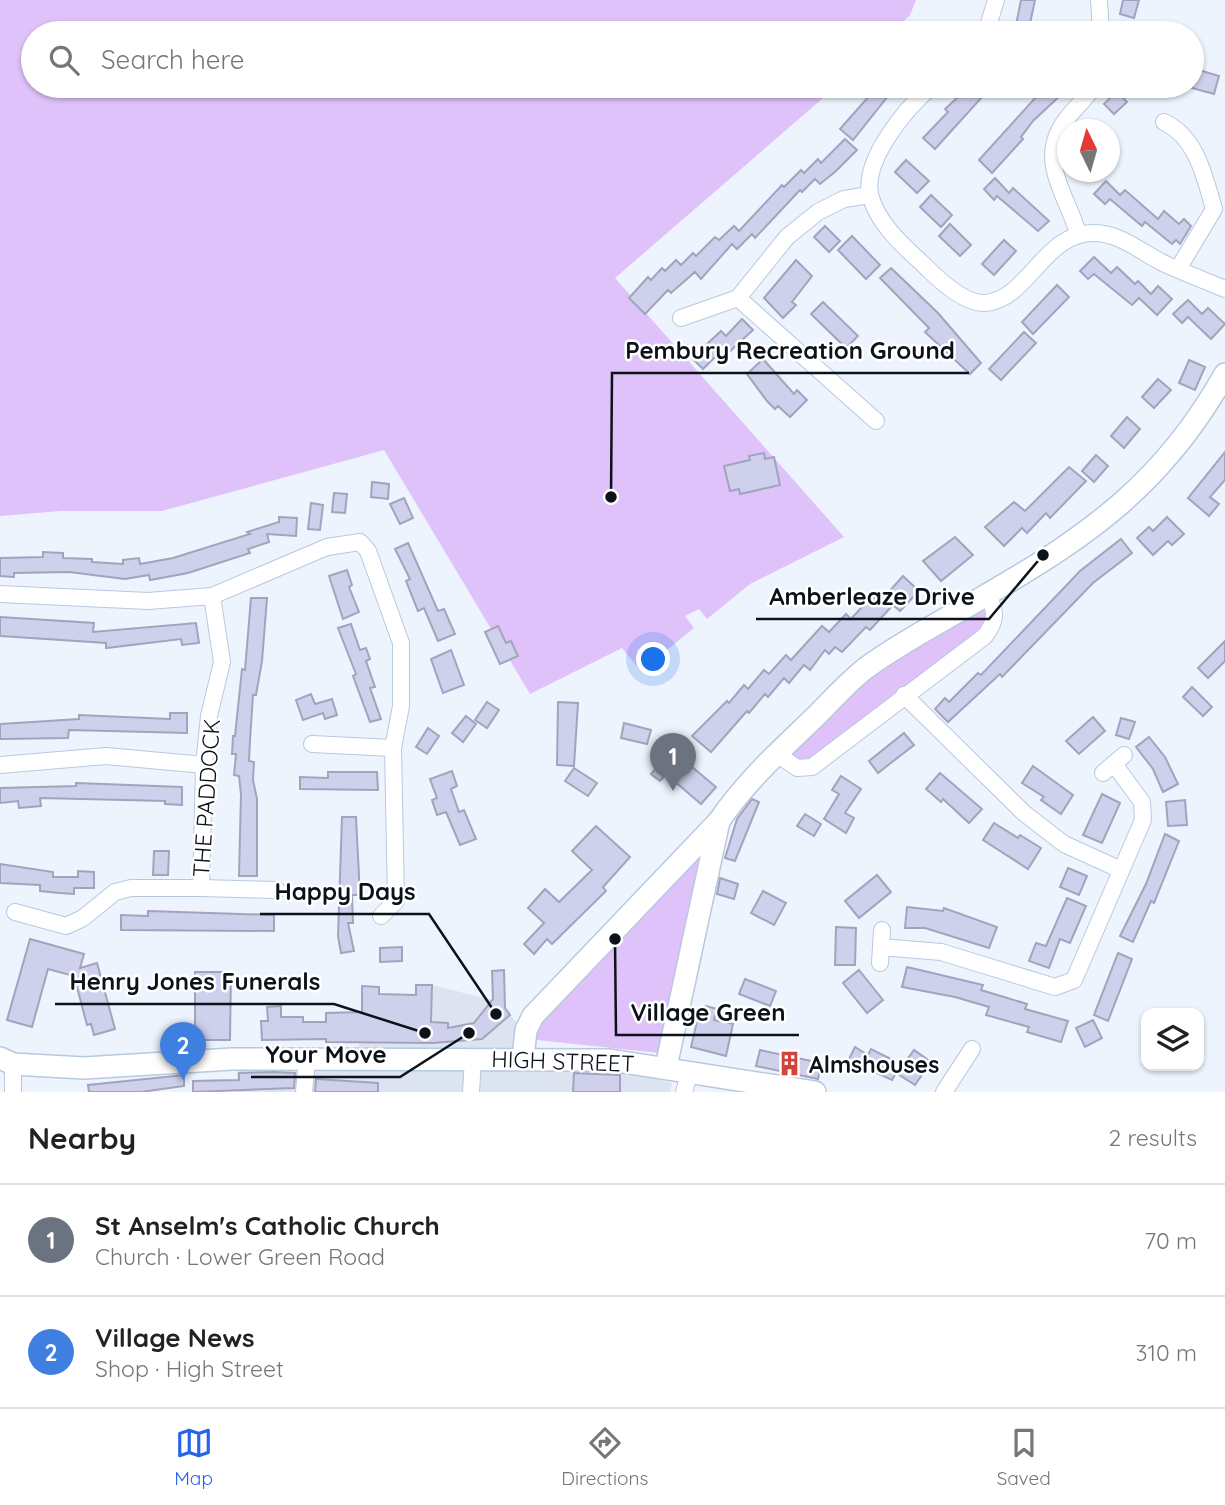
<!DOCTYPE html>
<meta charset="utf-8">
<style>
body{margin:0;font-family:Quicksand,sans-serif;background:#f2f2f2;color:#222}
.controls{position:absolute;right:21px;bottom:21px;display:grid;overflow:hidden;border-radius:14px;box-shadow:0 2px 5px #0004}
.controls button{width:63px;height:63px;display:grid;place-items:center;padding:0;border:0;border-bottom:2px solid #e0e0e0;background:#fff;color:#222;font:35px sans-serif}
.compass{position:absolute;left:1057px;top:119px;width:63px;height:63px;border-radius:50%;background:#fff;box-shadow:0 2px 5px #0004;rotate:355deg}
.you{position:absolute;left:654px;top:660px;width:24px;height:24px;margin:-18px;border:5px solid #fff;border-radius:50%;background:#1a73e8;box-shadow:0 0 0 10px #1a73e833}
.badge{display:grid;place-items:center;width:46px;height:46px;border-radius:50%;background:#2563eb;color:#fff;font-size:23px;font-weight:700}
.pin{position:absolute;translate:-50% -58px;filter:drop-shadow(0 2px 4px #0008)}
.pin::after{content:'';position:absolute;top:37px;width:24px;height:21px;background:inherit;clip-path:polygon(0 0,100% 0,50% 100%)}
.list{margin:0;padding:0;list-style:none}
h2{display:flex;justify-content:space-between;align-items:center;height:91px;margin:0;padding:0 28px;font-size:30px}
h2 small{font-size:23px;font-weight:400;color:#767676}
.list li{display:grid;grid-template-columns:46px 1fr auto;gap:21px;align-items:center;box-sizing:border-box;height:112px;padding:0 28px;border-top:2px solid #e0e0e0}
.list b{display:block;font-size:26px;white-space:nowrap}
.list p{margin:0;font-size:23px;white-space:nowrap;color:#767676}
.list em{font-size:23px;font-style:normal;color:#767676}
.icon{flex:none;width:38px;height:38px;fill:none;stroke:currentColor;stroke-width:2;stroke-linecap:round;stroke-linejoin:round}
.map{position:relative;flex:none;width:1225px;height:1092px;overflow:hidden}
.search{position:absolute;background:#fff;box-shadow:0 2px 5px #0004;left:21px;right:21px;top:21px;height:77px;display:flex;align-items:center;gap:18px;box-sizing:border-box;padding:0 24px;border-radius:38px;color:#767676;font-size:26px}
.sheet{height:315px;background:#fff}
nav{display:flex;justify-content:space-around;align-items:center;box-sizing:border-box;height:98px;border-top:2px solid #e0e0e0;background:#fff;font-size:19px;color:#767676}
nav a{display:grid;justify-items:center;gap:4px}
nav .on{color:#2563eb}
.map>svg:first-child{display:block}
</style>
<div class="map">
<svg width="1225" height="1092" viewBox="0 0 1225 1092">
<rect width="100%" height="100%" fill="#edf4fd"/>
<path fill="#dbe4f0" d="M416,985h16l68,17 16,20v42l11,8 47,-3 46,2 52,12 -2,9h-433v-24l121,2 2,-44 33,-31h22z"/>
<g fill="#dec2f9">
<path d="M0,0h916l-6,15 -18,18h-859v53h804l-222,192 229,259 -94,47 -43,35 -8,-10 -14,7 9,12 -53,43 -19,-23 -92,46 -146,-244 -222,61h-101l-61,5z"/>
<path d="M988,595l7,29 -183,143 -35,-13 86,-84z"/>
<path d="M702,848l6,4 -49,201 -122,-13 -3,-10z"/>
</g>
<g fill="#cfd1ec" stroke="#a2a4be" stroke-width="2">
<path d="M1021,0h14l-7,33 -13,-3z"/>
<path d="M1123,0h16l-5,18 -14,-4z"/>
<path d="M1192,68l27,8 -5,18 -22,-6z"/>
<path d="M878,86h18l-43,54 -13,-11z"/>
<path d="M970,86h22l-57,63 -12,-11 25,-26 -3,-3z"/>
<path d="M1046,86h9l8,7 -30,28 -12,16 2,2 -31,34 -13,-13z"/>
<path d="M1117,91l10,11 -13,12 -10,-10z"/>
<path d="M845,139l12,11 -21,21 -16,13 -5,-5 -13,13 -2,-2 -45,48 -3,-4 -15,15 -5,-5 -31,35 -6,-7 -24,21 -3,-3 -23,24 -16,-16 19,-21 3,3 11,-12 3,3 11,-11 5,5 12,-12 3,3 19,-19 4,3 15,-14 5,5 43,-46 2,2 17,-17 3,3 14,-14 3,4z"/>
<path d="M906,160l23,21 -12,12 -22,-21z"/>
<path d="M995,178l14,15 4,-5 36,33 -11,10 -41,-35 -3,4 -10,-11z"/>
<path d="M1106,181l14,14 5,-5 33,29 6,-8 15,13 5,-5 7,7 -11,18 -4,-4 -4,4 -27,-22 -3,4 -32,-27 -5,5 -11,-10z"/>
<path d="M931,195l21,20 -11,12 -21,-20z"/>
<path d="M950,224l21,21 -11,11 -21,-20z"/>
<path d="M825,226l15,15 -11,11 -15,-15z"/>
<path d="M852,236l28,29 -14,14 -28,-29z"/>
<path d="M1004,240l12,11 -22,24 -12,-11z"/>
<path d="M1094,257l17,16 6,-6 18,17 3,-3 13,13 7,-8 14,13 -15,16 -18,-17 -7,7 -38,-31 -6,5 -8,-8z"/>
<path d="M796,260l16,16 -20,26 4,3 -13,13 -19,-20z"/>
<path d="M891,268l47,45 43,50 -11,11 -45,-42 4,-4 -49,-50z"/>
<path d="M1057,285l12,12 -36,37 -11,-12z"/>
<path d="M1188,300l14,14 6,-6 17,16 -14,15 -23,-22 -6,6 -9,-9z"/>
<path d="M823,302l35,34 -12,12 -35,-34z"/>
<path d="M742,319l11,11 -28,26 -4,-5 -18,18 -11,-11 29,-27 5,5z"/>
<path d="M1024,332l12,11 -35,37 -12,-11z"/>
<path d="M763,359l31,35 3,-4 10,10 -17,17 -12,-11 -3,3 -8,-8 -20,-27z"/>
<path d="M1189,360l16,7 -10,23 -16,-7z"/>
<path d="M1158,379l13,11 -17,18 -12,-11z"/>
<path d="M1127,417l13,12 -16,19 -13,-12z"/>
<path d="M1225,452v28l-15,17 9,7 -10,12 -21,-18z"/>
<path d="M764,453l1,6 9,-2 6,28 -40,9 -1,-5 -9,2 -6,-25 26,-6 -1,-4z"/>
<path d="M1096,455l12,11 -14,16 -12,-11z"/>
<path d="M1069,467l17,14 -36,37 -4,-5 -19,20 -5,-5 -18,18 -19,-19 29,-25 11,9z"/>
<path d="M372,482l17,2 -1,15 -17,-2z"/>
<path d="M334,493l13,1 -2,19 -13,-1z"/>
<path d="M404,498l9,20 -13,6 -10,-20z"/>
<path d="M311,503l12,2 -3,25 -12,-1z"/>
<path d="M279,517l18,1 -1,18 -29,-2 2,8 -21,7 2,4 -62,20 -38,7 -1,-5 -24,4 -56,-7 -55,1v4l-14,-1v-18l43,-1v-5l20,1v5l29,1v3l31,2v-4l16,-2 1,6 33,-6 77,-24 -3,-2 32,-10z"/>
<path d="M1167,517l17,17 -12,11 -4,-4 -15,14 -16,-17 12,-11 4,4z"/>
<path d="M955,537l18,18 -32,26 -18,-20z"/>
<path d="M1121,539l11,14 -39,30 -91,94 -2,-3 -52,48 -13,-13 10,-11 4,4 29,-29 3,2 99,-104z"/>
<path d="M408,543l30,68 6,-2 11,25 -17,7 -14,-33 -6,3 -12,-30 4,-2 -15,-30z"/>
<path d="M347,570l5,15 -3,2 10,25 -16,7 -14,-43z"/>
<path d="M903,576l16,15 -19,20 -7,-6 -23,25 -4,-3 -24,25 -7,-5 -6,7 -4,-4 -15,20 -6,-5 -15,18 -5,-5 -16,19 -3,-3 -16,19 -2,-2 -36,41 -19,-16 35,-35 2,2 15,-18 4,4 16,-19 5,4 17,-19 5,5 31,-34 7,6 17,-18 5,5 21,-23 8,6z"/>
<path d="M251,598h16l-5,63 -6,34h-3l-3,45 -1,21 5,1 -1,18 4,19v77h-18l2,-81 -2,-19 -5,-1 2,-21h-4l1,-18h2l7,-67 3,1z"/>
<path d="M0,617l94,6 -1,9 103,-9 3,20 -17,2 -1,-6 -75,9v-5l-106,-7z"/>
<path d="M351,624l9,26 6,-2 4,11 -4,2 9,26 -5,1 11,31 -11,3 -17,-46 3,-2 -18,-46z"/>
<path d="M498,626l8,17 5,-2 7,15 -18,8 -15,-32z"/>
<path d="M1225,641v20l-17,17 -10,-10z"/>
<path d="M451,650l13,35 -21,8 -12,-34z"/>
<path d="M1192,687l20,20 -9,9 -20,-19z"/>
<path d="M311,694l4,10 17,-5 5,16 -12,4 -2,-6 -20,7 -7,-20z"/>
<path d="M487,702l12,8 -12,18 -12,-8z"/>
<path d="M558,702l20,1 -4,63 -17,-1z"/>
<path d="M170,713h17v20l-118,-3 -1,8 -68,1v-15l79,-5v-4l91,4z"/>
<path d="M466,716l10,8 -13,18 -11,-9z"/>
<path d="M1093,717l12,14 -26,23 -13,-13z"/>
<path d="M1121,718l14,4 -6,17 -13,-4z"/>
<path d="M624,723l27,7 -4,14 -26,-6z"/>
<path d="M428,728l11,8 -12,18 -11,-7z"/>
<path d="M904,733l10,12 -36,28 -9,-12z"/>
<path d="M1149,737l16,20 13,27 -15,8 -10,-23 -17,-22z"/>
<path d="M672,750l44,37 -15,17 -35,-30 -6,7 -9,-7z"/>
<path d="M1033,766l40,29 -12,19 -20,-14 3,-3 -22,-14z"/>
<path d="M574,768l23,15 -9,13 -23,-15z"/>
<path d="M452,771l5,15 -6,3 8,23 5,-2 12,29 -16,6 -14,-33 -9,3 -5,-15 5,-2 -7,-19z"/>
<path d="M328,772h49l1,18 -78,-1v-12l28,1z"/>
<path d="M940,773l42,36 -13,14 -26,-24 -2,3 -15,-13z"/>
<path d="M841,776l20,13 -16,24 9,5 -8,15 -22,-14 15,-25 -7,-4z"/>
<path d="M76,783l106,4v18l-17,-1v-3l-125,-3 1,8 -22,2 -1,-7 -18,2v-15l76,-2z"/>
<path d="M1102,794l18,9 -18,40 -19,-8z"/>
<path d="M752,799l7,3 -24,59 -10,-3 12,-39z"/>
<path d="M1185,800l2,25 -19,1 -2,-24z"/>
<path d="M805,814l16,10 -7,12 -17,-10z"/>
<path d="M342,817h14l3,59v19h-7l1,28h-5l6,28 -13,2 -3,-17z"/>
<path d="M994,823l24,15 2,-3 21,13 -13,21 -45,-29z"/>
<path d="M596,826l34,31 -27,30 3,4 -54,53 -5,-5 -13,15 -10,-10 20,-21 -16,-15 17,-19 14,13 33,-32 -20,-19z"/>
<path d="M1165,834l14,7 -25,62 -3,-2 -18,41 -13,-6 26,-52z"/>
<path d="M154,851h15l-1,24h-15z"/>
<path d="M0,864l53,8v5h25v-6l16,1v16h-20v6l-15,-1 -19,-2v-6l-40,-2z"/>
<path d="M1068,868l19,8 -8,19 -19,-8z"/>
<path d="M877,875l14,17 -32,26 -14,-17z"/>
<path d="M720,878l18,6 -4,15 -17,-5z"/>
<path d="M763,891l23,12 -12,22 -23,-12z"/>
<path d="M1067,898l19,8 -16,37 -10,-4 -11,29 -20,-7 7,-18 10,3z"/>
<path d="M907,907l36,4 1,-3 53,19 -8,21 -64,-20h-20z"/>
<path d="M148,911l126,4v16l-153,-1v-15l27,1z"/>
<path d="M836,927l20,1 -1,37h-20z"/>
<path d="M30,939l54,15 -4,14 17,-5 18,66 -21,6 -3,-11 -4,1 -13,-49 -26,-7 -16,58 -25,-7z"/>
<path d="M402,947v14l-22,1v-14z"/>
<path d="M1118,953l14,6 -24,62 -14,-6z"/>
<path d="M907,967l76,18 -2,5 46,14 -2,5 43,12 -7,21 -34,-10 2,-5 -43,-12 3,-8 -34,-10 -53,-10z"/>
<path d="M504,970l1,38 5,7 -28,24 -49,4 -107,-1v-3l-64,1 -1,-19h7l-1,-14 14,-1v11h22v5h23v-9l36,-1v-26l17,1v7l37,1v-10h16l-1,37 17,1v5l26,-5 19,-24 -1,-28z"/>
<path d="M859,970l24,30 -16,13 -24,-30z"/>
<path d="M195,972h36l-1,68h-35z"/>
<path d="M745,979l31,12 -6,15 -31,-12z"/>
<path d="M706,1006l11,3 -3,11 19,4 -7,32 -35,-9 8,-34 5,1z"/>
<path d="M1093,1020l9,18 -17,9 -9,-19z"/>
<path d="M855,1047l13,8 3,-6 32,16 11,-15 17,12 -16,23 -19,-12 -4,7 -24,-11 -2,4 -19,-10z"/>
<path d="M760,1050l61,13 -3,16 -62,-13z"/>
<path d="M274,1072l21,1 -1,15 -101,4v-11l46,-1v-7z"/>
<path d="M574,1073l46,2v17h-47z"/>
<path d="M184,1075v11l-43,6h-52l-1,-7z"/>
<path d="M316,1079l62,4v9h-63z"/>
</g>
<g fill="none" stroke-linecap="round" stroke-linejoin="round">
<defs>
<g id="minor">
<path d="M1099,0l2,33"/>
<path d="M986,33l10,-33"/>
<path d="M932,86c-25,21 -72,76 -61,112 9,29 35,50 56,70 14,14 38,36 58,35 43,-3 59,-71 109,-70 25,0 46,18 67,29 21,10 43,18 64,27"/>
<path d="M1164,122c33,16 40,53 50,87l-36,60"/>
<path d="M1078,234c-9,-35 -38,-68 -18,-105 8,-16 24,-27 34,-43"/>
<path d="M738,298l138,123"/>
<path d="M681,318l57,-20 49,-61 31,-25 26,-13 26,-4"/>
<path d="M0,594l148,7 64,-5 115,-49 33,-5 8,9 33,92v63l-8,42 3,153 -15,15"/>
<path d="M904,695l120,118 40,31 57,26"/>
<path d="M312,744l81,4"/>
<path d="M777,754l20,14 15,-1 173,-131c12,-16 11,-24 3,-41"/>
<path d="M0,765l106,-9 98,9"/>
<path d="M1103,773l21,-18"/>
<path d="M201,888l76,2"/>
<path d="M15,912l51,14 17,-8 32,-26 16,-4h70l3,-123 5,-49 13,-54 -10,-66"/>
<path d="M881,947l60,5 114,35 19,-7 69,-160 -1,-18 -28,-38"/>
<path d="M880,963l2,-33"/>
<path d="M13,1064v28"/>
<path d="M304,1092l3,-33"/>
<path d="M471,1092l2,-33"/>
<path d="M684,1092l6,-21"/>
<path d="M944,1092l28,-43"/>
</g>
<g id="tertiary">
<path d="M0,1058l13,6 71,4 148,-9 378,1 205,32"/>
<path d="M523,1058l3,-28 7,-14 186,-195c27,-40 63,-72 97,-105 16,-16 32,-34 50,-48 38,-28 81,-49 122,-74 104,-60 177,-113 237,-220"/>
<path d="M666,1067l53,-246"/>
</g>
</defs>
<use href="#minor" stroke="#b7c9df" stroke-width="18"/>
<use href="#tertiary" stroke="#b7c9df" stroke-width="24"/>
<use href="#minor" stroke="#fff" stroke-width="16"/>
<use href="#tertiary" stroke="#fff" stroke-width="21"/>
</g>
<defs>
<symbol id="building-bare" viewBox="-9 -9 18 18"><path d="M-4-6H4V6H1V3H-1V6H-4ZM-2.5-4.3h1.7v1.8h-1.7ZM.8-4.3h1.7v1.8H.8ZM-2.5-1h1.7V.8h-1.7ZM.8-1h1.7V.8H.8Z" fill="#d2433c" stroke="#fff" stroke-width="2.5" paint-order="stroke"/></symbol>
</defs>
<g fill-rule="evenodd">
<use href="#building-bare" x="772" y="1046" width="35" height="35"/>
</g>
<g text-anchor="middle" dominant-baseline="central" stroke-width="5" stroke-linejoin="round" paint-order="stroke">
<g font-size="23" fill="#0c1219" stroke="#fff">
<text transform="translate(206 798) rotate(-86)">THE PADDOCK</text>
<text transform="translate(563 1061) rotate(2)">HIGH STREET</text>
</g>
<g font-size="23" font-weight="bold" fill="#0c1219" stroke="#fff" text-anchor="start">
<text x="809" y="1064">Almshouses</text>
</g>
</g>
<path fill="none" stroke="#0c1219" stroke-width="2.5" d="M611 497L612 373H969M1043 555L989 619H756M496 1014L429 914H260M425 1033L334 1004H55M615 939L616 1035H799M469 1033L400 1077H251"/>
<g fill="#0c1219" stroke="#fff" stroke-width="2.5">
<circle cx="611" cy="497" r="7"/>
<circle cx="1043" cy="555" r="7"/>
<circle cx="496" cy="1014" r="7"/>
<circle cx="425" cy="1033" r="7"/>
<circle cx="615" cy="939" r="7"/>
<circle cx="469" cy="1033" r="7"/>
</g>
<g font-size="24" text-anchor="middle" font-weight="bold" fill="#0c1219" stroke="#fff" stroke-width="5" stroke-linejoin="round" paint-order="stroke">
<text x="790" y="359">Pembury Recreation Ground</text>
<text x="872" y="605">Amberleaze Drive</text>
<text x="345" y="900">Happy Days</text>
<text x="195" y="990">Henry Jones Funerals</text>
<text x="708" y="1021">Village Green</text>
<text x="326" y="1063">Your Move</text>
</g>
</svg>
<div class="controls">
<button><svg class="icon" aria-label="layers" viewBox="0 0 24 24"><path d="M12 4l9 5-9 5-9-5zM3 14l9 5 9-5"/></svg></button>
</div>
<svg class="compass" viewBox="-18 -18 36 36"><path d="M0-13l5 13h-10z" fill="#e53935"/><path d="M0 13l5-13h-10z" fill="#767676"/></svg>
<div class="you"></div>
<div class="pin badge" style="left:673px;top:791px;background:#6b7280">1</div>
<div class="pin badge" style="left:183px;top:1080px;background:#3f7fe0">2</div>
<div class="search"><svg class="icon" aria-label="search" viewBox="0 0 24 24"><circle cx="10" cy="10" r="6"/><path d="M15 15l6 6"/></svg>Search here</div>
</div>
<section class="sheet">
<h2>Nearby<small>2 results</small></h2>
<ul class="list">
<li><span class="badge" style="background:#6b7280">1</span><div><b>St Anselm's Catholic Church</b><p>Church · Lower Green Road</p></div><em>70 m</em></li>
<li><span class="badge" style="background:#3f7fe0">2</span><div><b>Village News</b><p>Shop · High Street</p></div><em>310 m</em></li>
</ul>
</section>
<nav>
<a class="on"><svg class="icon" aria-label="map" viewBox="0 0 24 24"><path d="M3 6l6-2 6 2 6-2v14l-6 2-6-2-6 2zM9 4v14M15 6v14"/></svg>Map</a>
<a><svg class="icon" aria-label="directions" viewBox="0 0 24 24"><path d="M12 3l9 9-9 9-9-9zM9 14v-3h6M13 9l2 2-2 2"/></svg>Directions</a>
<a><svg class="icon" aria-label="saved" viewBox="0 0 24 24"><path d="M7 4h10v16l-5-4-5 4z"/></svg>Saved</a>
</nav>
